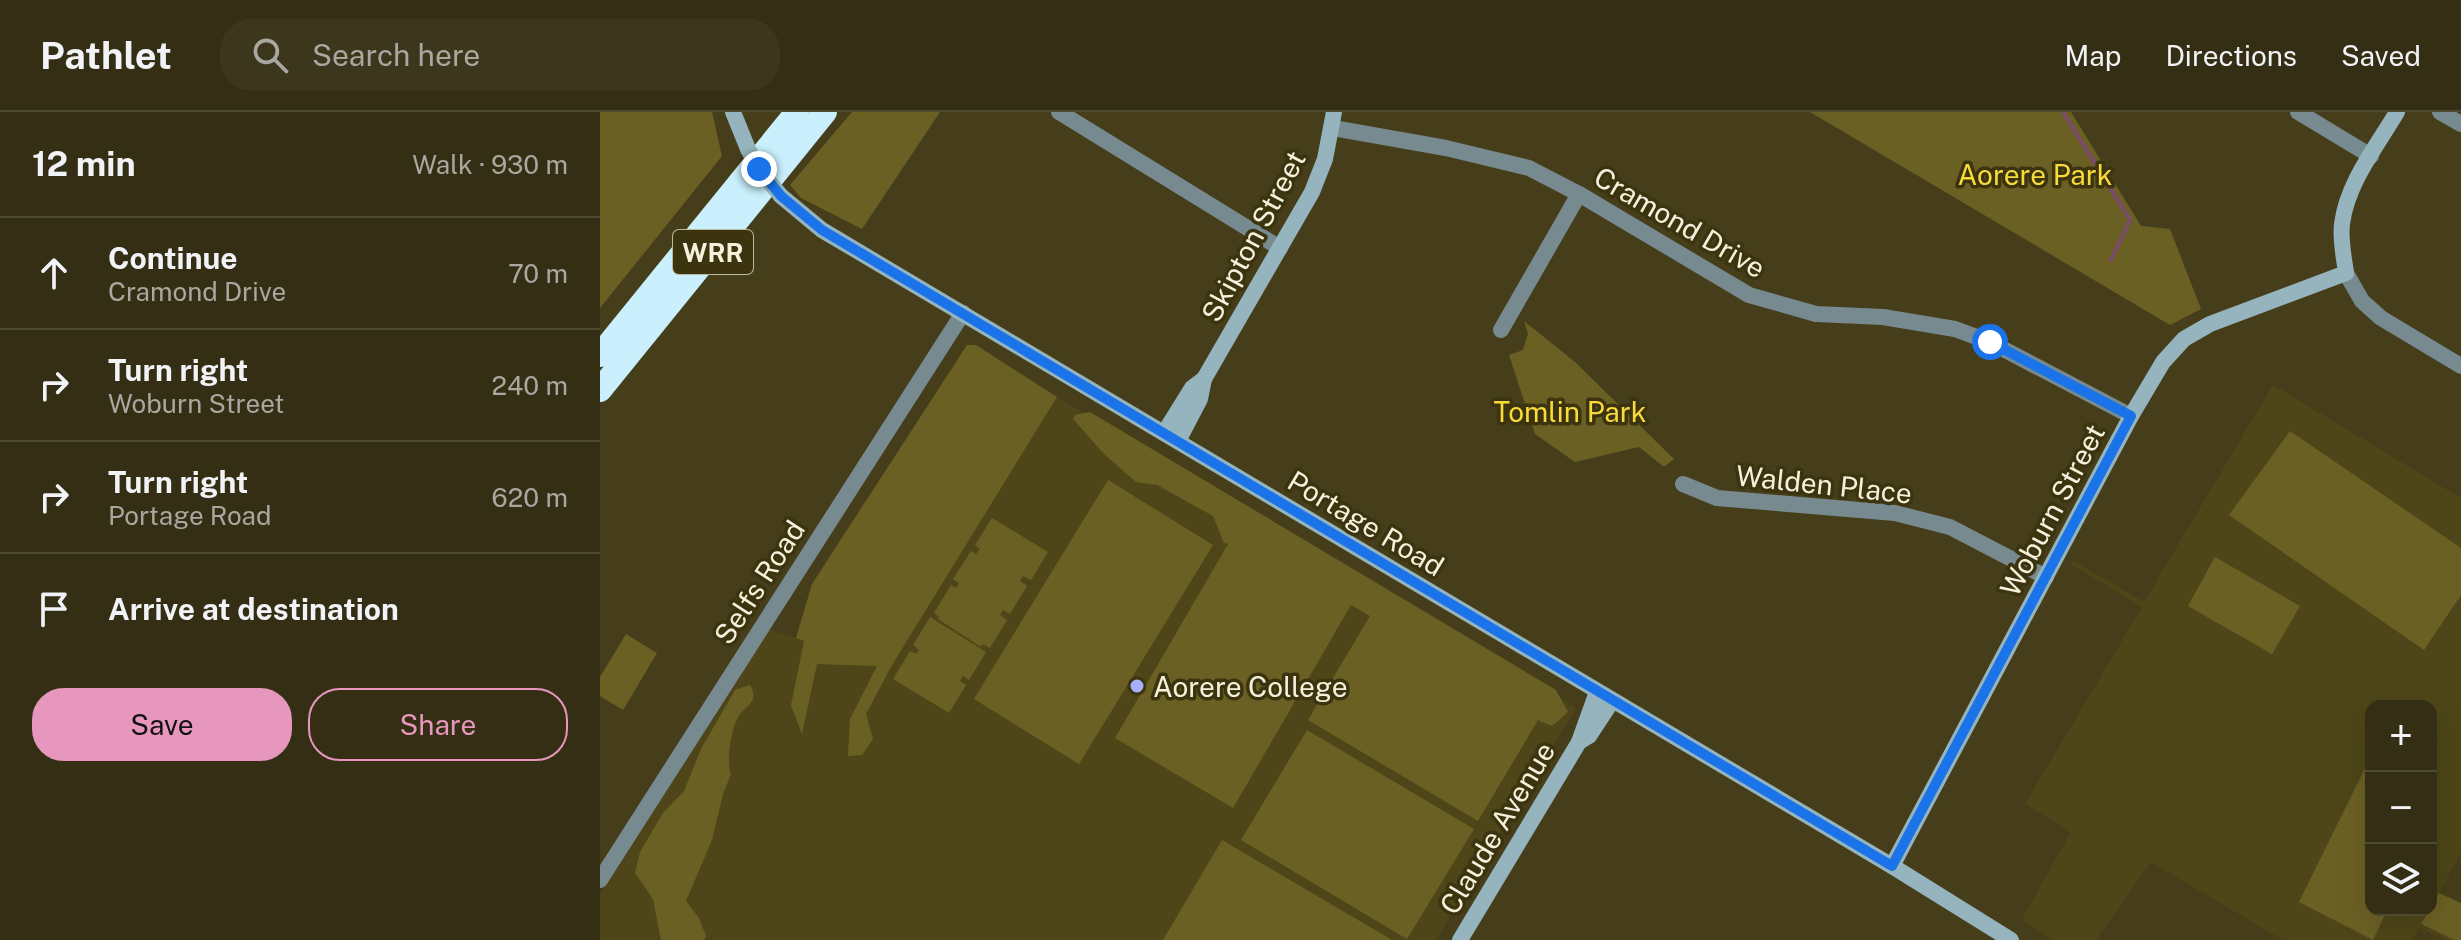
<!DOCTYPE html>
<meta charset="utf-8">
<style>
body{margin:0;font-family:"Public Sans",sans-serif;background:#3c361d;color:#f1f3f6}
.controls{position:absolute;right:24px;bottom:24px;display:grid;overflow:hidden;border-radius:16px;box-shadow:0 8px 32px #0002}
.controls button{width:72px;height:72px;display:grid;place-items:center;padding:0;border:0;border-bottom:2px solid #4e4a34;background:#342e14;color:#f1f3f6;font:40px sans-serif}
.stop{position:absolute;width:24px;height:24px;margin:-18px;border:6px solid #1a73e8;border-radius:50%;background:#fff}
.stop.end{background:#1a73e8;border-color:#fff;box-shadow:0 2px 8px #0008}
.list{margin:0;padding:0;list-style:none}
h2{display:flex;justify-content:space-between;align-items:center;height:104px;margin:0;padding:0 32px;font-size:34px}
h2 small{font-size:26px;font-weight:400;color:#a9a8a0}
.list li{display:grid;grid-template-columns:52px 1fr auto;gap:24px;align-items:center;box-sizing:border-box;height:112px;padding:0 32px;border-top:2px solid #4e4a34}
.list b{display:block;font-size:30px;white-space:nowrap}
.list p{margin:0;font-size:26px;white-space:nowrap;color:#a9a8a0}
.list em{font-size:26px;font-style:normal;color:#a9a8a0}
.actions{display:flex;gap:16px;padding:24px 32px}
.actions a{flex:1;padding:18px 0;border:2px solid #e797bd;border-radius:32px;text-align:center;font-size:28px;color:#e797bd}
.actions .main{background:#e797bd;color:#111}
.icon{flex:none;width:44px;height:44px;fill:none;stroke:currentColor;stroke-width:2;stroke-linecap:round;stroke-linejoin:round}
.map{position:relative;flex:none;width:1861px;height:828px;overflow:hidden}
header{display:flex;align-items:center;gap:48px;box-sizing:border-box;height:112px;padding:0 40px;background:#342e14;border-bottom:2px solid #4e4a34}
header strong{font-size:38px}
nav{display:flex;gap:44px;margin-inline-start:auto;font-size:28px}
.search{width:560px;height:72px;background:#3c361d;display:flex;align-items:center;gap:20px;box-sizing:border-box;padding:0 28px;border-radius:32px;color:#a9a8a0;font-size:30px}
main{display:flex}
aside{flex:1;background:#342e14}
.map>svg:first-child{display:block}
</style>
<header>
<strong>Pathlet</strong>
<div class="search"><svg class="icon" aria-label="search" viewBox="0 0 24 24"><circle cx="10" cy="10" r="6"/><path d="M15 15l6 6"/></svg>Search here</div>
<nav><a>Map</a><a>Directions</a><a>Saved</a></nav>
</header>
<main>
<aside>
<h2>12 min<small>Walk · 930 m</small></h2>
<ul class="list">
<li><svg class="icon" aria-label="ahead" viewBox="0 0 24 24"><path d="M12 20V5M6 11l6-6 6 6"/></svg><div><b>Continue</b><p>Cramond Drive</p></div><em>70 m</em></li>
<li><svg class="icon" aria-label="right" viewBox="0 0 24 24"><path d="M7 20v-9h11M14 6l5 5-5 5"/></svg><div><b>Turn right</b><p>Woburn Street</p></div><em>240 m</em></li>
<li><svg class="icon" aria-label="right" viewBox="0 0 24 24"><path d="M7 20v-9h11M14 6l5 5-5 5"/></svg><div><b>Turn right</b><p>Portage Road</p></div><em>620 m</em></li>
<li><svg class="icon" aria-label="arrive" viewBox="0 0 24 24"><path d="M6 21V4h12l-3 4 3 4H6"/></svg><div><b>Arrive at destination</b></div></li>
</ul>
<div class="actions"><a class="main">Save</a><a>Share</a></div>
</aside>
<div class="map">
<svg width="1861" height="828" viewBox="0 0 1861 828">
<rect width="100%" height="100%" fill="#463e1a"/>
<g fill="#4e4618">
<path d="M1673,273l188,113v354l-30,55v-201h-60v204h58l-8,15 33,15h-9l-26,-12 -7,12h-129l-132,-78 -55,78h-43l-31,-21 49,-87 -46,-28 117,-197 -71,-43 2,-3 71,41z"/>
<path d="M457,285l519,311 -140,232h-836v-45l169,-265 123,34z"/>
</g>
<g fill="#6b6024">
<path d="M0,0h112l10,44 -122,152z"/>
<path d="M252,0h88l-78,117 -61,-31 -11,-13z"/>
<path d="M1210,0h261l70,114 29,3 31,80 -31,16z"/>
<path d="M924,209l51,41 99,97 -10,8 -25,-20 -64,15 -40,-28 -26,-79 14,-5 5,-16z"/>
<path d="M367,233h9l81,52 -165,268 -26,49 7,25 -11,16 -14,1 2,-37 27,-53 -60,-2 -15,70 -11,-29 13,-64 -8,-3 16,-54z"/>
<path d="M490,300l466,278 12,22 -16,14 -14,-6 -60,101 -170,-101 62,-104 -19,-11 -118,203 -118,-70 113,-194 -4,-1 -11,-27 -56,-31 -21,-3 -32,-28 -31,-35 2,-4z"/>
<path d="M1690,319l171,117v47l-37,55 -195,-135z"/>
<path d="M508,368l105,65 -134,219 -105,-65z"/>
<path d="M392,406l56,34 -17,28 -8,-4 -3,5 7,5 -17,28 -7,-4 -3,5 7,5 -17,28 -7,-4 -2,3 -43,-28 1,-2 -5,-4 17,-28 5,3 3,-5 -6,-4 18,-28 5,3 4,-5 -5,-4z"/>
<path d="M1615,445l85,49 -28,48 -84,-48z"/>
<path d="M330,505l56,35 -17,28 -6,-4 -3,5 6,4 -17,28 -56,-34 17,-28 6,3 3,-4 -6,-5z"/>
<path d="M26,522l31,19 -34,57 -23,-14v-19z"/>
<path d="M150,573c10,17 -4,20 -12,32 -7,13 -12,44 -7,57l-8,20 -11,46 -26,61 13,17 7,18 -2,4h-43l-8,-41 -18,-26 5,-21 23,-39 21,-22 17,-42 34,-59z"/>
<path d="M707,618l167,99 -67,110 -166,-99z"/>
<path d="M1771,644v154h16l-14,30 -74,-38z"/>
<path d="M622,728l170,100h-229z"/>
<path d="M1839,781l22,10v37h-7l-33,-16z"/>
</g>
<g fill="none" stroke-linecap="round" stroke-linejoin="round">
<path stroke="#7b4d6b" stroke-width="4" d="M1463,0l67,108 -19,40"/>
<g stroke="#768a90" stroke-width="16">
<path d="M459,0l221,136"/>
<path d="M1698,0l73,44"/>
<path d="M1840,0l21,12"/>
<path d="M733,16l113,20 83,20 50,26 170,101 67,19 67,3 72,12 35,13 141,74"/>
<path d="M1746,161l16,28 19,17 80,48"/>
<path d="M901,218l78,-136"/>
<path d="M1083,372l34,14 178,15 55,14 96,50"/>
<path d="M0,768l363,-567"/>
</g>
<g stroke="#95b4be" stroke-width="16">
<path d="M133,0l15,37"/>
<path d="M181,84l41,34 1070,636 119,74"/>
<path d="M564,321l28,-45 12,-9"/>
<path d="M578,329l22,-42 4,-20 108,-187 13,-33 9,-47"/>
<path d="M979,630l10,-6 23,-35"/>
<path d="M1292,754l239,-450 32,-54 21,-23 26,-15 136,-51c-2,-16 -6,-33 -4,-49 5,-41 35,-78 55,-112"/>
<path d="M860,828l119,-198 18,-50"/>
</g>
<g stroke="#c9f0fc" stroke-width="24">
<path d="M0,243l197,-243"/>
<path d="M0,278l225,-278"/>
</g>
<path stroke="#95b4be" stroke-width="16" d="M148,37l11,20 22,27"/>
</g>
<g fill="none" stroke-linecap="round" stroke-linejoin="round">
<path stroke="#1a73e8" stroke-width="10" d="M159,57l22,27 41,34 1070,636 239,-450 -141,-74"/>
</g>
<circle fill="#a7b0fc" stroke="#3b340f" stroke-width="3" cx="537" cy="574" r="8"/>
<g text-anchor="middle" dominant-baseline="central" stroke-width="7" stroke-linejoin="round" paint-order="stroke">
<rect fill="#3b340f" stroke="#bdb89e" stroke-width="2" x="73" y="118" width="80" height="44" rx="6"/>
<g font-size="26" font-weight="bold" fill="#f5f1dc">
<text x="113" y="140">WRR</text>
</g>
<g font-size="28" fill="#f8db3b" stroke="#3b340f">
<text x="1435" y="62">Aorere Park</text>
<text x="970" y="299">Tomlin Park</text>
</g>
<g font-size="28" fill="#f5f1dc" stroke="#3b340f">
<text transform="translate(1080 110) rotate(30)">Cramond Drive</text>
<text transform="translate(653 124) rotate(-62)">Skipton Street</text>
<text transform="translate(1224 372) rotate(6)">Walden Place</text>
<text transform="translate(1452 398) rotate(-62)">Woburn Street</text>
<text transform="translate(766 411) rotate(31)">Portage Road</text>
<text transform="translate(159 470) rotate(-57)">Selfs Road</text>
<text transform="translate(897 716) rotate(-59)">Claude Avenue</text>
</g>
<g font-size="28" fill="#f5f1dc" stroke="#3b340f" text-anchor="start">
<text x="553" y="574">Aorere College</text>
</g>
</g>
</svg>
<div class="controls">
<button>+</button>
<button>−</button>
<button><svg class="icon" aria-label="layers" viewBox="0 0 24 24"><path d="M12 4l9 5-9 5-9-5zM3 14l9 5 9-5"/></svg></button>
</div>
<div class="stop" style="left:1390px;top:230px"></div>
<div class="stop end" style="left:159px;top:57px"></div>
</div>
</main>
